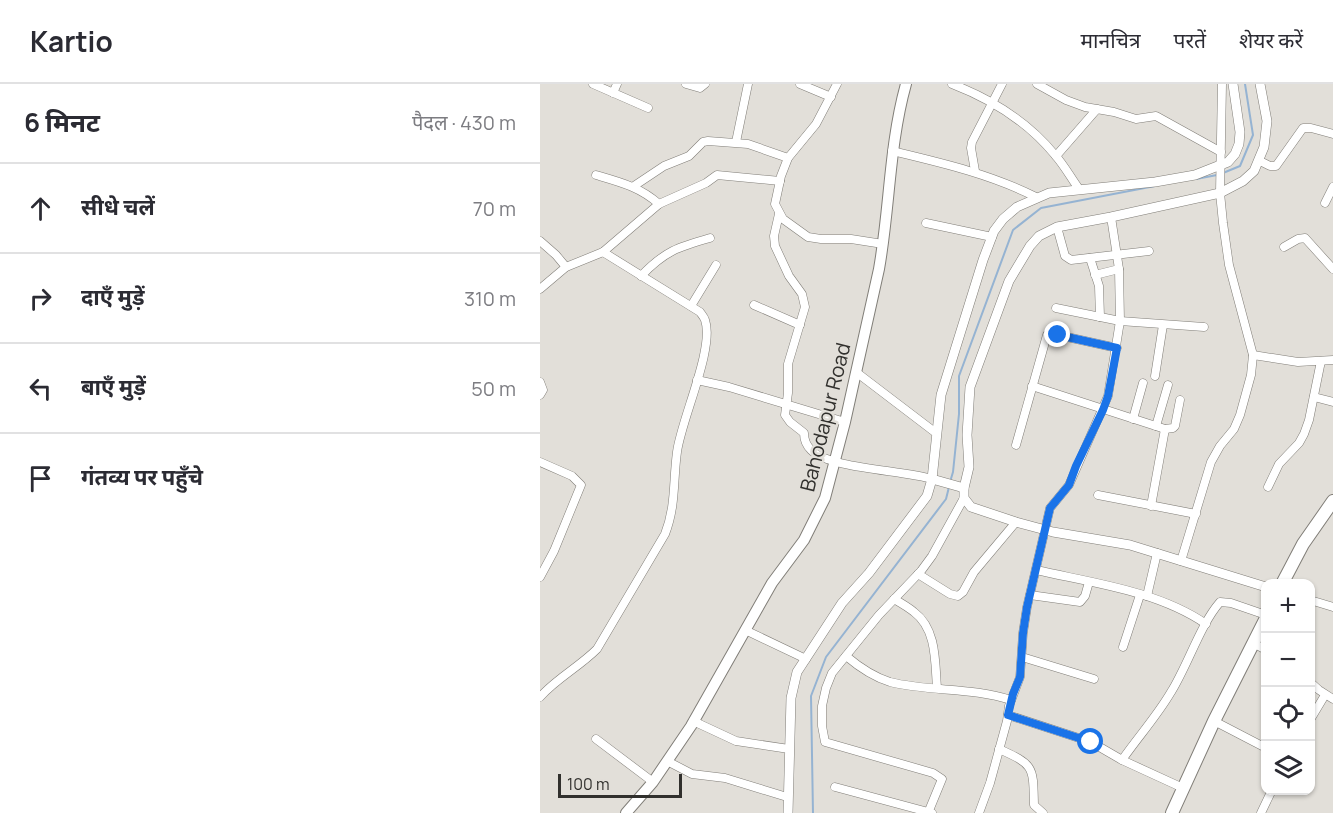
<!DOCTYPE html>
<html lang="hi">
<meta charset="utf-8">
<style>
body{margin:0;font-family:Manrope,"Noto Sans Devanagari",sans-serif;background:#f7f7f7;color:#2b2b33}
.controls{position:absolute;right:18px;bottom:18px;display:grid;overflow:hidden;border-radius:12px;box-shadow:0 2px 4px #0004}
.controls button{width:54px;height:54px;display:grid;place-items:center;padding:0;border:0;border-bottom:2px solid #e1e1e2;background:#fff;color:#2b2b33;font:30px sans-serif}
.scale{position:absolute;left:18px;bottom:15px;width:124px;box-sizing:border-box;padding-left:6px;border:3px solid #31302d;border-top:0;font-size:16px;line-height:21px;white-space:nowrap;color:#31302d;-webkit-text-stroke:4px #e2dfd9;paint-order:stroke}
.stop{position:absolute;width:18px;height:18px;margin:-14px;border:4px solid #1a73e8;border-radius:50%;background:#fff}
.stop.end{background:#1a73e8;border-color:#fff;box-shadow:0 2px 6px #0008}
.list{margin:0;padding:0;list-style:none}
h2{display:flex;justify-content:space-between;align-items:center;height:78px;margin:0;padding:0 24px;font-size:26px}
h2 small{font-size:20px;font-weight:400;color:#7c7c81}
.list li{display:grid;grid-template-columns:39px 1fr auto;gap:18px;align-items:center;box-sizing:border-box;height:90px;padding:0 24px;border-top:2px solid #e1e1e2}
.list b{display:block;font-size:22px;white-space:nowrap}
.list em{font-size:20px;font-style:normal;color:#7c7c81}
.icon{flex:none;width:33px;height:33px;fill:none;stroke:currentColor;stroke-width:2;stroke-linecap:round;stroke-linejoin:round}
.map{position:relative;flex:none;width:793px;height:729px;overflow:hidden}
header{display:flex;align-items:center;gap:36px;box-sizing:border-box;height:84px;padding:0 30px;background:#fff;border-bottom:2px solid #e1e1e2}
header strong{font-size:28px}
nav{display:flex;gap:33px;margin-inline-start:auto;font-size:21px}
main{display:flex}
aside{flex:1;background:#fff}
.map>svg:first-child{display:block}
</style>
<header>
<strong>Kartio</strong>
<nav><a>मानचित्र</a><a>परतें</a><a>शेयर करें</a></nav>
</header>
<main>
<aside>
<h2>6 मिनट<small>पैदल · 430 m</small></h2>
<ul class="list">
<li><svg class="icon" aria-label="ahead" viewBox="0 0 24 24"><path d="M12 20V5M6 11l6-6 6 6"/></svg><div><b>सीधे चलें</b></div><em>70 m</em></li>
<li><svg class="icon" aria-label="right" viewBox="0 0 24 24"><path d="M7 20v-9h11M14 6l5 5-5 5"/></svg><div><b>दाएँ मुड़ें</b></div><em>310 m</em></li>
<li><svg class="icon" aria-label="left" viewBox="0 0 24 24"><path d="M17 20v-9H6M10 6l-5 5 5 5"/></svg><div><b>बाएँ मुड़ें</b></div><em>50 m</em></li>
<li><svg class="icon" aria-label="arrive" viewBox="0 0 24 24"><path d="M6 21V4h12l-3 4 3 4H6"/></svg><div><b>गंतव्य पर पहुँचे</b></div></li>
</ul>
</aside>
<div class="map">
<svg width="793" height="729" viewBox="0 0 793 729">
<rect width="100%" height="100%" fill="#e2dfd9"/>
<g fill="none" stroke-linecap="round" stroke-linejoin="round">
<g stroke="#95b3d2" stroke-width="2">
<path d="M683,89l17,-7 13,-31 -8,-51"/>
<path d="M656,95l21,-4"/>
<path d="M410,398l3,-10 6,-58v-38l54,-146 28,-22 114,-22"/>
<path d="M273,729l-2,-117 15,-39 120,-158 3,-12"/>
</g>
<defs>
<g id="minor">
<path d="M53,0l55,24"/>
<path d="M146,0l14,4 5,-4"/>
<path d="M260,0l31,13"/>
<path d="M297,0l-21,40 -28,34 -7,18 -6,28 8,15 25,18 13,2h30l32,5"/>
<path d="M412,0c39,15 76,38 103,71 9,10 16,23 24,34"/>
<path d="M497,0l29,16 19,7 29,5 22,7 20,-3 65,36"/>
<path d="M73,9l4,-9"/>
<path d="M196,58l12,-58"/>
<path d="M352,67c50,12 98,23 144,46"/>
<path d="M516,72l41,-47"/>
<path d="M720,77l10,5h6l27,-38h8l22,6"/>
<path d="M435,87l-4,-23 1,-6 30,-58"/>
<path d="M56,91c24,7 44,12 63,29"/>
<path d="M94,102l30,-20 25,-10 14,-14 5,-1 40,3 40,14"/>
<path d="M785,119l8,-16"/>
<path d="M239,130l-5,22 1,10 14,30 13,18 3,13 -17,57v29l-3,22 5,7 14,11c0,6 2,12 7,17 19,19 92,20 121,29"/>
<path d="M386,139l66,14"/>
<path d="M517,143l8,29 6,4 78,-9"/>
<path d="M0,157l16,14 10,12"/>
<path d="M744,163l14,-8 7,-1 28,31"/>
<path d="M550,174l9,28 1,31"/>
<path d="M555,191l24,-6"/>
<path d="M101,192c24,-25 37,-29 69,-38"/>
<path d="M0,205l26,-22 37,-15 56,-48 47,-21 11,-8 63,6"/>
<path d="M214,221l46,20"/>
<path d="M151,222l25,-41"/>
<path d="M516,224l64,13 84,6"/>
<path d="M713,271l45,7 35,-2"/>
<path d="M316,288l80,61"/>
<path d="M615,292l8,-51"/>
<path d="M157,296l32,7 116,35"/>
<path d="M0,298l3,8 -3,5"/>
<path d="M492,302l133,43 8,-1 2,-2 5,-26"/>
<path d="M774,313l19,5"/>
<path d="M593,335l10,-36"/>
<path d="M616,342l12,-41"/>
<path d="M476,361l31,-110h11l59,13"/>
<path d="M0,378l32,14 9,9 -27,66 -14,26"/>
<path d="M728,403l11,-23 20,-21 5,-9 5,-14 12,-59"/>
<path d="M558,411l98,19"/>
<path d="M611,422l14,-77"/>
<path d="M641,477l30,-99 9,-16 14,-17 6,-14 11,-40 2,-20 -24,-90 -6,-42 -3,-30 2,-109"/>
<path d="M496,486c57,13 122,21 170,54"/>
<path d="M378,490l32,20 8,2 5,-4 11,-20 42,-50"/>
<path d="M490,511l50,7 5,-6 4,-14"/>
<path d="M607,512l10,-43"/>
<path d="M354,515c7,4 14,8 20,13 23,17 21,51 23,76"/>
<path d="M770,516l23,7"/>
<path d="M205,546l61,29"/>
<path d="M713,559l13,7"/>
<path d="M583,563l17,-52"/>
<path d="M306,572c13,11 28,21 44,26 40,10 82,5 121,18"/>
<path d="M482,573l72,22"/>
<path d="M770,598l9,8 14,9"/>
<path d="M0,613c17,-19 39,-30 57,-48l68,-115c11,-28 8,-53 12,-82 4,-32 38,-104 28,-132 -1,-3 -3,-5 -5,-8l-97,-60"/>
<path d="M468,631l83,27 31,18c16,-23 35,-44 49,-68 17,-27 29,-67 49,-90l11,1 35,12"/>
<path d="M770,636l15,-25"/>
<path d="M153,637l43,20 53,8"/>
<path d="M674,637l52,27"/>
<path d="M56,655l57,43"/>
<path d="M459,665c36,16 34,18 35,56l9,8"/>
<path d="M582,676l61,28"/>
<path d="M127,677l25,13 33,4 62,19"/>
<path d="M295,703l97,26"/>
<path d="M388,729l14,-34 -9,-6 -108,-31 -3,-16v-20l4,-18 6,-15 47,-58 42,-44 11,-15 32,-58"/>
<path d="M439,729l11,-30 17,-62 2,-15 11,-29 3,-44 4,-26 23,-99 19,-23 39,-89 12,-75 -1,-52 -8,-52"/>
<path d="M721,729l11,-23"/>
</g>
<g id="tertiary">
<path d="M720,0l7,37 -3,26 -10,24 -11,10 -23,12 -109,24 -54,10 -18,9 -9,10 -21,35 -39,106 -3,48 2,32 -5,21v10l7,9 45,15 37,10 77,13 136,42"/>
<path d="M392,395l32,9"/>
<path d="M248,729l3,-115 6,-26 45,-69 27,-30 58,-77 5,-17 9,-84 42,-135 11,-29 9,-12 14,-12 32,-14 106,-11 40,-7 33,-13 7,-8 4,-10 1,-12 -7,-48"/>
</g>
<path id="secondary" d="M86,729l27,-31 38,-56 81,-143 32,-43 21,-42 20,-76 34,-153c11,-62 10,-124 27,-185"/>
<g id="primary">
<path d="M742,500l21,-40 30,-43"/>
<path d="M632,729l42,-92 52,-103"/>
</g>
</defs>
<use href="#minor" stroke="#817e78" stroke-width="9"/>
<use href="#tertiary" stroke="#817e78" stroke-width="10"/>
<use href="#secondary" stroke="#817e78" stroke-width="12"/>
<use href="#primary" stroke="#817e78" stroke-width="14"/>
<use href="#minor" stroke="#fff" stroke-width="8"/>
<use href="#tertiary" stroke="#fff" stroke-width="9"/>
<use href="#secondary" stroke="#fff" stroke-width="10"/>
<use href="#primary" stroke="#fff" stroke-width="12"/>
</g>
<g fill="none" stroke-linecap="round" stroke-linejoin="round">
<path stroke="#1a73e8" stroke-width="8" d="M518,251l59,13 -9,48 -5,14 -27,56 -7,19 -19,23 -23,99 -4,26 -3,44 -7,17 -5,21 83,27"/>
</g>
<g text-anchor="middle" dominant-baseline="central" stroke-width="5" stroke-linejoin="round" paint-order="stroke">
<g font-size="20" fill="#31302d" stroke="#e2dfd9">
<text transform="translate(285 333) rotate(-76)">Bahodapur Road</text>
</g>
</g>
</svg>
<div class="controls">
<button>+</button>
<button>−</button>
<button><svg class="icon" aria-label="locate" viewBox="0 0 24 24"><circle cx="12" cy="12" r="6"/><path d="M12 2v4M12 18v4M2 12h4M18 12h4"/></svg></button>
<button><svg class="icon" aria-label="layers" viewBox="0 0 24 24"><path d="M12 4l9 5-9 5-9-5zM3 14l9 5 9-5"/></svg></button>
</div>
<div class="scale">100 m</div>
<div class="stop" style="left:551px;top:658px"></div>
<div class="stop end" style="left:518px;top:251px"></div>
</div>
</main>
